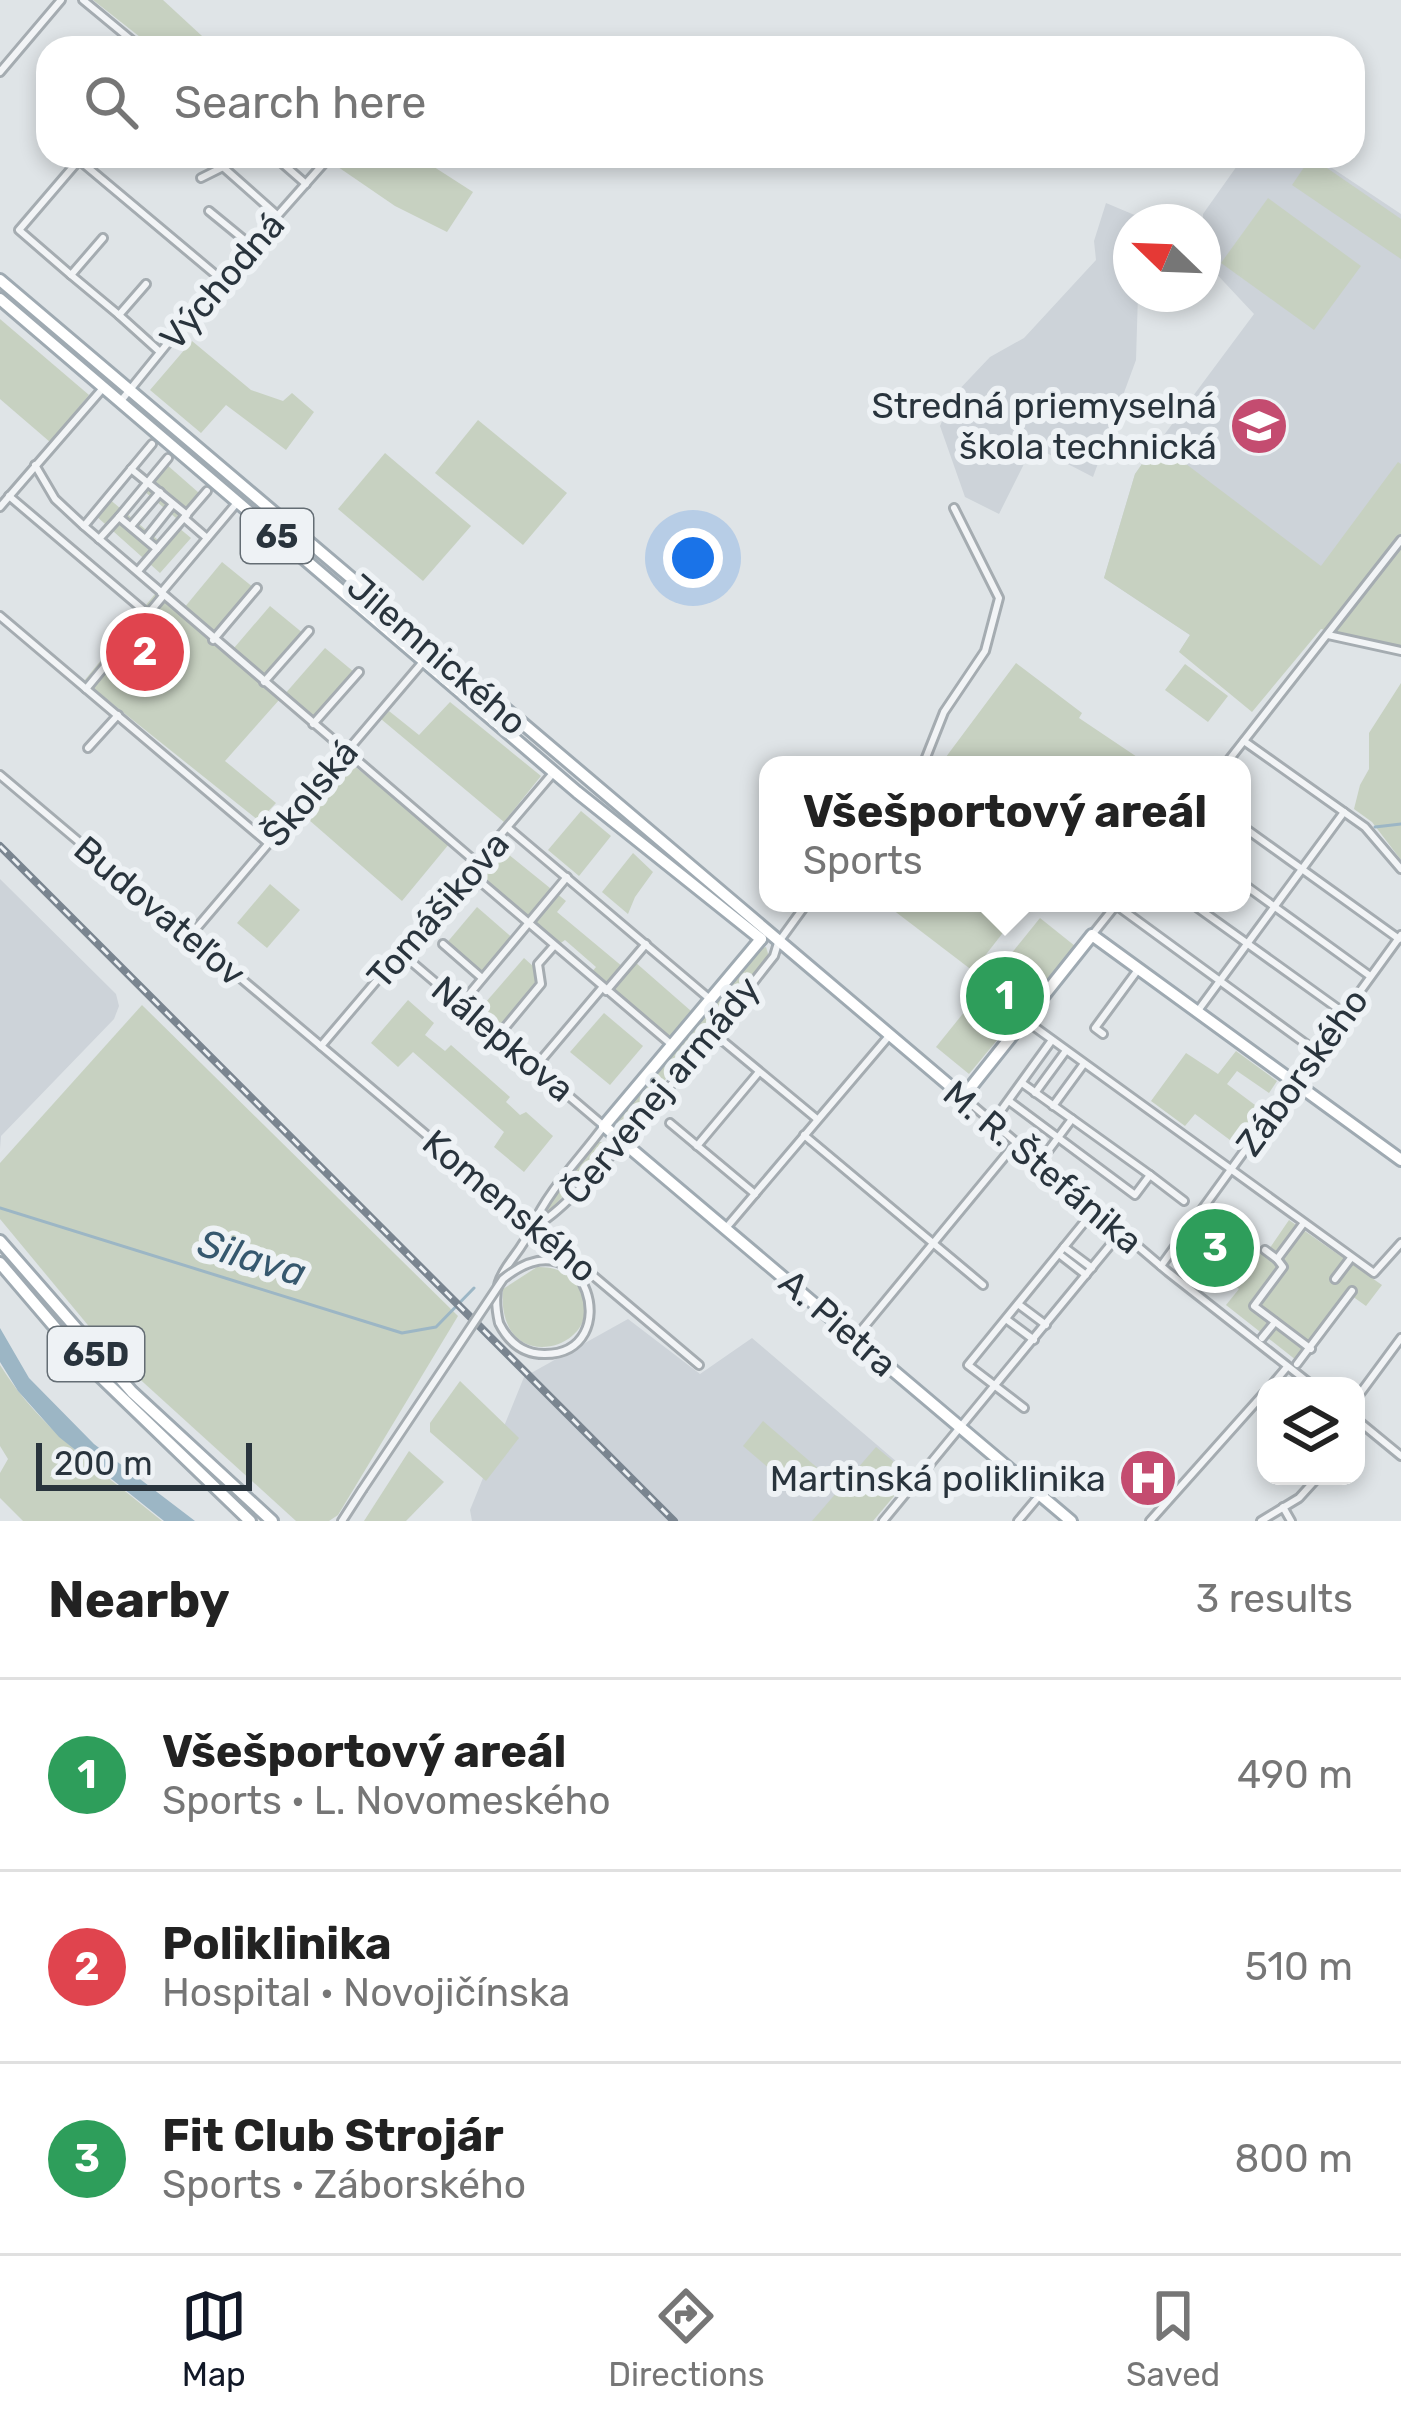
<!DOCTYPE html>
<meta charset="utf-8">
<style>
body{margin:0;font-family:Rubik,sans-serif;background:#f2f2f2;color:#222}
.controls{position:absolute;right:36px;bottom:36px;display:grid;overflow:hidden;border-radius:24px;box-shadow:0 6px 18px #0003}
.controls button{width:108px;height:108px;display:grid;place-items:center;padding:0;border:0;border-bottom:3px solid #e0e0e0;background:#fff;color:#222;font:60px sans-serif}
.compass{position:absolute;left:1113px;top:204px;width:108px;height:108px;border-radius:50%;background:#fff;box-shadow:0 6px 18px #0003;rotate:293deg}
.scale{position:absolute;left:36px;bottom:30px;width:216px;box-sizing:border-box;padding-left:12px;border:6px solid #29343d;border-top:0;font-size:33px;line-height:42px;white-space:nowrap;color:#29343d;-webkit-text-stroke:9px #eef2f5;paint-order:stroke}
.you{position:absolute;left:693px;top:558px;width:42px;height:42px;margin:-30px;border:9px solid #fff;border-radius:50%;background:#1a73e8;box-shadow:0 0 0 18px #1a73e833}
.badge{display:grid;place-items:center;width:78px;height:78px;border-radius:50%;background:#111827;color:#fff;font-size:39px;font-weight:700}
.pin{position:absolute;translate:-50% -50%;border:6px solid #fff;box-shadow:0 3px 12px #0006}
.popup{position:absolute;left:759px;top:756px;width:492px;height:156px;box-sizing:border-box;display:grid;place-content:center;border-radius:24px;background:#fff;filter:drop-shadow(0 3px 9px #0005);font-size:39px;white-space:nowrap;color:#767676}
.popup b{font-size:45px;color:#222}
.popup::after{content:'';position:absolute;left:50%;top:100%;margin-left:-24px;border:24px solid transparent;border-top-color:#fff}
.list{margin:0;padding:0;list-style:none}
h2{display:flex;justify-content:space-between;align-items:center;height:156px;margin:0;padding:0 48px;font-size:51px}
h2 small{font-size:39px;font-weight:400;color:#767676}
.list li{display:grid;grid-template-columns:78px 1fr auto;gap:36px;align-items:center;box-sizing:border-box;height:192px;padding:0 48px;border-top:3px solid #e0e0e0}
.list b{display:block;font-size:45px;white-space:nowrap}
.list p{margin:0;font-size:39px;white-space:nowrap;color:#767676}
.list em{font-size:39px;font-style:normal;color:#767676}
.icon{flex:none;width:66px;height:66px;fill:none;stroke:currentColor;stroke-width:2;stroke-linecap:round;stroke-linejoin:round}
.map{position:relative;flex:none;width:1401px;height:1521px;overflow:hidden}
.search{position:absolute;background:#fff;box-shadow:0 6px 18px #0003;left:36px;right:36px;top:36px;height:132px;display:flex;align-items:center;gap:30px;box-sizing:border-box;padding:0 42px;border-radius:36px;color:#767676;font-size:45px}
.sheet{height:732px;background:#fff}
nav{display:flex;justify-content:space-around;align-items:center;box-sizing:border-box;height:168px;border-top:3px solid #e0e0e0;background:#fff;font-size:33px;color:#767676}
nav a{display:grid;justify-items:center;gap:6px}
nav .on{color:#111827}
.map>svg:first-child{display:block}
</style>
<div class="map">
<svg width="1401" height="1521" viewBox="0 0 1401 1521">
<rect width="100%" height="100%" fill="#dfe4e7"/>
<g fill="#cdd3d9">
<path d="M1244,156h70l87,58v311l-222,127 11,-17 -86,-57 31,-104 119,-160 -44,-47 -6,-10 -1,-43z"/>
<path d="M1106,203l31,13v6h-6v72h7l-2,66 -43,117 -60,-31 -34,68 -34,-17 -25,-71 13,-30 37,-39 34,-19 72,-78 -2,-19z"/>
<path d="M0,879l116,115 3,12 -5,13 -113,117 -1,13z"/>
<path d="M628,1319l72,55 52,-36 159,136 -41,47h-398l-2,-11 54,-133z"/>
</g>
<g fill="#c7d1c1">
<path d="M93,0h70l52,48h-61z"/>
<path d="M322,156h95l56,36 -26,40 -52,-26z"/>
<path d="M1311,157l90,62v40l-109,-74z"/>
<path d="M1268,198l93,68 -47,64 -93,-67z"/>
<path d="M0,319l89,76 -39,47 -50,-43z"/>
<path d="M192,341l59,49 32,11 9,-8 22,19 -28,38 -60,-45 -25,28 -51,-43z"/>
<path d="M478,420l89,73 -44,52 -88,-72z"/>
<path d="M1157,442l164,124 77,-104 3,2v182l-80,-17 -69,83 -73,-60 11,-17 -86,-57 31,-104z"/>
<path d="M385,453l86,73 -48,55 -85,-72z"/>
<path d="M166,464l33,29 -23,25 -32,-27z"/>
<path d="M108,498l56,47 15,-17 12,10 -31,35 -65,-58z"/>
<path d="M222,562l32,26 -39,46 -31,-26z"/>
<path d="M155,594l124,106 -54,61 51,42 -17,18 -175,-140z"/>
<path d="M270,606l34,28 -38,43 -32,-29z"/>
<path d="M325,648l29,24 -42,47 -28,-24z"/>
<path d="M1016,663l66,50 -3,5 70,47h-209z"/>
<path d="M1185,664l43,32 -20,26 -43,-32z"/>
<path d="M1401,683v177l-29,-38 -18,-13 6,-24 9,-16v-36z"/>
<path d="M450,702l91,74 -37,46 -123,-103 8,-8 30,24z"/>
<path d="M346,759l103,85 -47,57 -101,-88z"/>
<path d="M581,811l30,25 -32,40 -31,-26z"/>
<path d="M497,845l69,56 -9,11 66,55 -18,19 -15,-12 6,-7 -31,-27 -7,5 -84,-73z"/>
<path d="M633,853l20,19 -18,25 -7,17 -26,-22z"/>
<path d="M270,884l30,26 -33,38 -30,-25z"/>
<path d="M884,903h134l5,4 -50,64z"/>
<path d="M477,907l39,34 -34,37 -37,-33z"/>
<path d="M1040,918l35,28 -106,128 -33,-27z"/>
<path d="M766,947l3,10 -143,169 -5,1 -5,-5 1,-5 142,-168z"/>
<path d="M524,958l20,18 -43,52 -22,-18z"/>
<path d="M635,962l56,49 -22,27 -58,-47z"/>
<path d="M408,1000l26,23 -9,12 20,16 6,-6 59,52 -4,5 14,13 6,-3 27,24 -29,36 -30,-25 10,-15 -91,-80 -15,15 -27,-24z"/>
<path d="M142,1005l316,311 -120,199 -9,6h-33l-185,-168 -111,-134v-56z"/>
<path d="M604,1013l39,33 -33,39 -40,-33z"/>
<path d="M1236,1051l41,30 -8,12 -32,-22 -10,13 32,24 -25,35 -39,-29 -10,12 -34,-25 35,-48 32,21z"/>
<path d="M597,1142h6l4,7 -68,73 -2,-1z"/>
<path d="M1289,1220l93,65 -16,21 -14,-10 -51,68 -75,-59 13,-16 -18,-14 24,-33 20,13z"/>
<path d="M537,1267c16,0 32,4 41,18 38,61 -83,100 -75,4z"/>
<path d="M0,1365c41,66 103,107 162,156h-139l-23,-23v-25l8,-14 -8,-13z"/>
<path d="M460,1381l59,57 -33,43 -56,-49v-9z"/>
<path d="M763,1421l58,50 -21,24 -57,-49z"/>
<path d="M876,1447l35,29 -38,45h-61z"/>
<path d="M409,1451l35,31 -38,39h-42z"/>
</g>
<path fill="#9cb6c5" d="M0,1328l29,50 65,66 101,77h-31l-105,-84 -41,-46 -18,-29z"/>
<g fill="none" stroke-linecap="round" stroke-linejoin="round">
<g stroke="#9cb6c5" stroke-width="3">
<path d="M1375,827l26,-3"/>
<path d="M0,1208l402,125 34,-6 38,-39"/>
</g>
<defs>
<g id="street">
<path d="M83,0l58,48"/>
<path d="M0,72l61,-72"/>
<path d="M239,156l-16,11 54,48"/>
<path d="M274,156l32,28"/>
<path d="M201,178l22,-11"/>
<path d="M209,211l44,36"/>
<path d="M103,238l-32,37 48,40"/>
<path d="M71,275l-52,-45 60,-70 143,120"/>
<path d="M146,284l-27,31 41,37"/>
<path d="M120,402l81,-100 124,-140"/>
<path d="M35,465l20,34 29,27 393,337"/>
<path d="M131,469l56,46"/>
<path d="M9,496l139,118"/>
<path d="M0,507l104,-120"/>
<path d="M119,517l49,-59"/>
<path d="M184,518l23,20"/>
<path d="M84,526l68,-82"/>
<path d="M131,526l29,-34"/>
<path d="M146,538l27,-34"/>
<path d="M99,539l20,-22 38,32 -19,22"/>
<path d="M157,549l50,-58"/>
<path d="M161,593l75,-89"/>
<path d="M0,616l268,227"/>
<path d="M1328,635l73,16"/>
<path d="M213,640l44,-52"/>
<path d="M264,682l45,-51"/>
<path d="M86,689l77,-93"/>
<path d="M313,724l46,-52"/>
<path d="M1244,741l121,86 36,42"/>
<path d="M88,748l30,-33"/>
<path d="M923,765l21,-53 41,-61 14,-53 -45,-90"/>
<path d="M1225,765l176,-225"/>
<path d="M0,775l699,590"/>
<path d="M1242,826l157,113"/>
<path d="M508,828l203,172"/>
<path d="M469,872l203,173"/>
<path d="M1242,883l128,93"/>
<path d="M1191,903l153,110"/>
<path d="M1116,905l201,147"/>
<path d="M1092,935l24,-30"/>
<path d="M189,937l244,-287"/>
<path d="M443,944l39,34"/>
<path d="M401,953l203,173c-25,34 -55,63 -72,101 -17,39 -45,43 -33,96"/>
<path d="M606,991l40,-47"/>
<path d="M462,1003l105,-126"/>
<path d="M1197,1012l147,-200"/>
<path d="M1025,1020l349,253 27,-30"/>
<path d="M712,1032l105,87"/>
<path d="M1103,1034l-8,-6 42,-57"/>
<path d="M498,1036l43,-52 -3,-20 15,-17"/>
<path d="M321,1046l233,-274"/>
<path d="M536,1066l66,-78"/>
<path d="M1022,1083l128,92"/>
<path d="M1035,1093l30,-41"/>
<path d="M963,1097l205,175 145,114"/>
<path d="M1009,1101l126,94 15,-20 34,26"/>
<path d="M1053,1106l30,-41"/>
<path d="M670,1123l85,71"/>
<path d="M992,1123l60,-83"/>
<path d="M804,1135l179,150"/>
<path d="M697,1146l62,-74"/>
<path d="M1039,1163l33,-44"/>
<path d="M1303,1224l-26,35 6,8 -29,39 57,43"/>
<path d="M533,1226c40,-10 205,-225 241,-270l4,-13 29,-40"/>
<path d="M726,1228l163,-192"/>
<path d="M1064,1247l28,21"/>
<path d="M1265,1250l12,9"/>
<path d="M1059,1254l27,21"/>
<path d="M1161,1266l240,-331"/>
<path d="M1335,1279l16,-21"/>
<path d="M1018,1304l28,21"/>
<path d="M1006,1319l28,21"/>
<path d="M855,1338l161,-195"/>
<path d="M1262,1338l13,-16"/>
<path d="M1297,1364l55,-73"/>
<path d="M1271,1386l16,-19"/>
<path d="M1356,1399l45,-61"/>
<path d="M1024,1408l-56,-43 127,-156"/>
<path d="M1356,1419l45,37"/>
<path d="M1283,1507l8,14"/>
<path d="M342,1521l20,-31"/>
<path d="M883,1521l238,-289"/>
<path d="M1018,1521l21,-25"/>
<path d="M1150,1521l116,-130"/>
<path d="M1261,1521l38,-23 20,-22"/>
</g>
<g id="primary">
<path d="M0,280l963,817 129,-162 309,225"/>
<path d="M0,299l577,493 184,147"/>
<path d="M761,939l-157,187 467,395"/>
<path d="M0,1241l132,151 140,129"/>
<path d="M0,1263l82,96 168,162"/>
</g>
</defs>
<use href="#street" stroke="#a5acb1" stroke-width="12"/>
<use href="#primary" stroke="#9faab2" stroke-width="16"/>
<use href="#street" stroke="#f2f4f6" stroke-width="6"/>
<use href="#primary" stroke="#fff" stroke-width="10"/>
<defs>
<path id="rail" d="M0,846l674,675"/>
</defs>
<use href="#rail" stroke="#7a8590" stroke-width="8"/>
<use href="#rail" stroke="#eef2f5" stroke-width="3" stroke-dasharray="9" stroke-linecap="butt"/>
<defs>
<path id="street-bridge" d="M362,1490l141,-211c84,-69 124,76 41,75 -22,0 -36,-13 -45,-31"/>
</defs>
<use href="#street-bridge" stroke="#a5acb1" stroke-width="12" stroke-linecap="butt"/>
<use href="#street-bridge" stroke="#f2f4f6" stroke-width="6"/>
</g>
<defs>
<symbol id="school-disc" viewBox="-11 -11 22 22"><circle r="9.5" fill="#c44c70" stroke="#eef2f5"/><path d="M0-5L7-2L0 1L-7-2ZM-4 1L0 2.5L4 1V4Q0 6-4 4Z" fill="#fff"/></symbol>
<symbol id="hospital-disc" viewBox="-11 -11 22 22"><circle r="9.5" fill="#c44c70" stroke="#eef2f5"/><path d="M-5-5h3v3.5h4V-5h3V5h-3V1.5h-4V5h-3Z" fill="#fff"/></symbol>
</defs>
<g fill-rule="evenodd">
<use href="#school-disc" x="1226" y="393" width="66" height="66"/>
<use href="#hospital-disc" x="1115" y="1445" width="66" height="66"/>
</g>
<g text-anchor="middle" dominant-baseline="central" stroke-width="12" stroke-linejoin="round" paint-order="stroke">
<g fill="#eef2f5" stroke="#646d74" stroke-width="3">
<rect x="241" y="509" width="72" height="54" rx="9"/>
<rect x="48" y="1327" width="96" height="54" rx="9"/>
</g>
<g font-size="33" font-weight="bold" fill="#29343d">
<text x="277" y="536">65</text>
<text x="96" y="1354">65D</text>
</g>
<g font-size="36" fill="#29343d" stroke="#eef2f5">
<text transform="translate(222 281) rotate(-49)">Východná</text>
<text transform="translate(437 654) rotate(41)">Jilemnického</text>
<text transform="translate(310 793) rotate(-50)">Školská</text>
<text transform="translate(438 910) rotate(-49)">Tomášikova</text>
<text transform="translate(160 911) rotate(40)">Budovateľov</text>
<text transform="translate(503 1039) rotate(40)">Nálepkova</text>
<text transform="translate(1302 1072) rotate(-54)">Záborského</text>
<text transform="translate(661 1090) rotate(-50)">Červenej armády</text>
<text transform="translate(1043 1167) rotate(40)">M. R. Štefánika</text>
<text transform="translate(510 1206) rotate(40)">Komenského</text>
<text transform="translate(838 1323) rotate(41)">A. Pietra</text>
</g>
<g font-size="36" fill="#29343d" stroke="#eef2f5" text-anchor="end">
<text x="1217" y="405">Stredná priemyselná<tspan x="1217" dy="41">škola technická</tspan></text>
<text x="1106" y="1478">Martinská poliklinika</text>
</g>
<g font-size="39" font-style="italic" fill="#36586e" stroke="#eef2f5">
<text transform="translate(252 1258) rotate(17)">Silava</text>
</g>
</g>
</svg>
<div class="controls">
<button><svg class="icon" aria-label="layers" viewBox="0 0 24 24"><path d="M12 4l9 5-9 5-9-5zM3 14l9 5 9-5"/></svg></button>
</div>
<svg class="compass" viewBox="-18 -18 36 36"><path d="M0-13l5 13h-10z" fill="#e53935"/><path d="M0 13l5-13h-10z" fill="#767676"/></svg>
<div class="scale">200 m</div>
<div class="you"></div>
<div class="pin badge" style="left:1005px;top:996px;background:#2e9e5b">1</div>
<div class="popup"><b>Všešportový areál</b>Sports</div>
<div class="pin badge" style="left:145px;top:652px;background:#e0444e">2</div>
<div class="pin badge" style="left:1215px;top:1248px;background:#2e9e5b">3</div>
<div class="search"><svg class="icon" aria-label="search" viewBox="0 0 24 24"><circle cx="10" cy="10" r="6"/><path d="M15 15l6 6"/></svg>Search here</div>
</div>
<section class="sheet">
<h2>Nearby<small>3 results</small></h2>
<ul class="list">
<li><span class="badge" style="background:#2e9e5b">1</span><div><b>Všešportový areál</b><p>Sports · L. Novomeského</p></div><em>490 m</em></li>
<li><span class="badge" style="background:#e0444e">2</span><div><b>Poliklinika</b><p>Hospital · Novojičínska</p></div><em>510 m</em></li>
<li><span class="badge" style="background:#2e9e5b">3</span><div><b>Fit Club Strojár</b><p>Sports · Záborského</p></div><em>800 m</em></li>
</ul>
</section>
<nav>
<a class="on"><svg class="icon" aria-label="map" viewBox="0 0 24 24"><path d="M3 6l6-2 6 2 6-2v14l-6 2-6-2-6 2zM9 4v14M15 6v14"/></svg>Map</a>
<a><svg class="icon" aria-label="directions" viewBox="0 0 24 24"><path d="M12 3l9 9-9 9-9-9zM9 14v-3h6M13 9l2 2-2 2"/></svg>Directions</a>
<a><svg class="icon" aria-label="saved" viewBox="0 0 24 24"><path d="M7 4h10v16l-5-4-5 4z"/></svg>Saved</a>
</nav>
